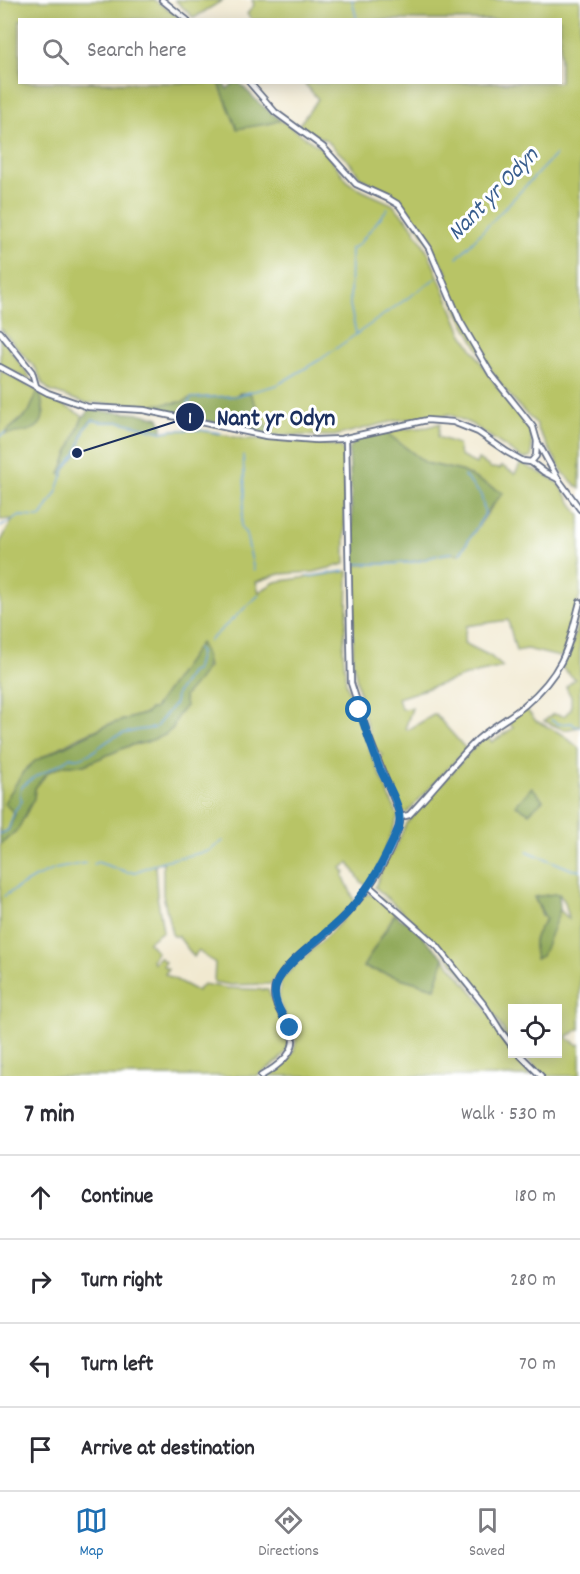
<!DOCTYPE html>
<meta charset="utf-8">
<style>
body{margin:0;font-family:Dekko,sans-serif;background:#f7f7f7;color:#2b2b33}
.controls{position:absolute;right:18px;bottom:18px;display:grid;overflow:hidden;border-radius:0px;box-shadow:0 3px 15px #0003}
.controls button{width:54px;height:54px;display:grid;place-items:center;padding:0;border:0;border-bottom:2px solid #e1e1e2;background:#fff;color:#2b2b33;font:30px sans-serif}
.stop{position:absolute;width:18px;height:18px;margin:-14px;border:4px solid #1f6fb2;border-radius:50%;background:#fff}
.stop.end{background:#1f6fb2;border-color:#fff;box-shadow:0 2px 6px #0008}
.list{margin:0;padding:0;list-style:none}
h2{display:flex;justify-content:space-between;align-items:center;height:78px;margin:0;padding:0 24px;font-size:26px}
h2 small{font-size:20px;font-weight:400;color:#7c7c81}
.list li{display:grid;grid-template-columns:39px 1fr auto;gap:18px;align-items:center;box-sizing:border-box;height:84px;padding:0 24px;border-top:2px solid #e1e1e2}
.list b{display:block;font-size:22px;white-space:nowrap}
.list em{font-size:20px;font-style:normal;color:#7c7c81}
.icon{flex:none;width:33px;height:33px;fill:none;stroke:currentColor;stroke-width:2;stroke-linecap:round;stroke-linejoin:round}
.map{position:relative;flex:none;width:580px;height:1076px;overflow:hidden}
.search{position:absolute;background:#fff;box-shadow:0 3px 15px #0003;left:18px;right:18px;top:18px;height:66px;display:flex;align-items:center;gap:15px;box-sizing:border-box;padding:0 21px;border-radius:0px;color:#7c7c81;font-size:22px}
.sheet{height:414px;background:#fff}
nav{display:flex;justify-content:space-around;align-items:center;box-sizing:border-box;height:84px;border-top:2px solid #e1e1e2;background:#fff;font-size:16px;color:#7c7c81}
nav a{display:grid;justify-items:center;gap:3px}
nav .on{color:#1f6fb2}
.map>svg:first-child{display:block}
</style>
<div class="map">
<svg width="580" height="1076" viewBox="0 0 580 1076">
<rect width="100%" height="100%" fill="#fff"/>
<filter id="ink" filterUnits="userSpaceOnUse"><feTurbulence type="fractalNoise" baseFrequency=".0167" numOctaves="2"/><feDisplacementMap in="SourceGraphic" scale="12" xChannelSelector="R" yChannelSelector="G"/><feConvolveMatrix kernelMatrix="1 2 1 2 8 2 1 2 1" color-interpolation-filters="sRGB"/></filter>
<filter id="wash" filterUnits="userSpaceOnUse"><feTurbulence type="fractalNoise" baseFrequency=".008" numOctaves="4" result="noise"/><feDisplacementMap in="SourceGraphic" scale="24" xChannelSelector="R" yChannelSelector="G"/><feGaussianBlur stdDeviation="1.35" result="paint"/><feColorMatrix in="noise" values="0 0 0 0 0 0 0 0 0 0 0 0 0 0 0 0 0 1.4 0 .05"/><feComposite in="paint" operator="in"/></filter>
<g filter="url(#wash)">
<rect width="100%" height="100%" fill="#f1e9d0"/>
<g fill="#b8c466" stroke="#6a7a62" stroke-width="1.5" fill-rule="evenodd">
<path d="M0,0h154l28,19 -162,1v62l199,1 18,45 35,-5 8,-3 45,31 24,32 14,8 29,13 18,19 18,29 34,81 35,54 34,43 1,27 -7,2 -5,-2 -47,-32 -24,-11 -5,2 -46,4 -64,16 -63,-1 -31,-42 -5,3 -44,2 -8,4 -29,3 -69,-2 -35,-12 -7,-7 -7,-15 -36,-41z"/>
<path d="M175,0h48l-29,18z"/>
<path d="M252,0h328v489l-16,-15 -27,-46v-4c-11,-9 -22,-22 -32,-34 -13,-16 -63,-98 -57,-116l-30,-49 -20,-26 -38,-22 -9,-13 -25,-24 -28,-14 20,-27 -14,-16 256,-1v-62h-308l-5,-6 7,-9z"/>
<path d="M0,336l28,38 3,7 -31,-16z"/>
<path d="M0,370l38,21 -9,21 -24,21 39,-20 -4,-21 43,24 -23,58 3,1c2,-10 8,-13 13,-21 7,-11 4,-27 17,-34l8,2h20l41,10 11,-2h27l44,9h28l68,7 4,7 1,111 -31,8 -35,2 -23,8 3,10 16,-10 73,-11 -1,41 -4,38 3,33 25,71 27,62 -21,54 -11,15 -5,-3 -12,-19 -8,5 4,5 -2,2 12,27c-27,29 -59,52 -85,82l-40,1 -16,-3 1,-19 -17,-12 -4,6 -16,-21h-4l-2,-2 -9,-39v-33l-8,3 2,30 6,36 -15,11 9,10 -5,8 2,3 5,-6 6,5 -2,4 5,3 -3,5 32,17 6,-7 24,4 41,2 11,26 3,2 9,17c-2,21 -18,31 -34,41h-257v-231l18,-16 16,-31 1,-10 13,-16 17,-7h19l47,-20 13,-2 29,-15 10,-31 25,-30 -3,-15 -5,-8 -46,65h-4l-3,4 -40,12 -30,13 -42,23 -12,11 -8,42 -7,16 -8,4v-291l13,-24 -13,1z"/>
<path d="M440,423l-2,14 20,7 2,12 16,8 2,-5 13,9 9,1 2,-3 13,8 6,-11 33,17 7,7 19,29v79l-17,60 -4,2 -32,-8 -11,2 -8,-31 -42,6 -2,17 26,13 13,11 -31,7 -74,24 3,11 11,-1 -7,21 3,1 27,-16 31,35 -59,64 -4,-1 -24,-53 4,-4 -7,-4 -12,-35 -11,-54 1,-97 52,-2 14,-2 23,-8h9l12,-7 38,-53 -41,-22 -35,-8 -42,-32 44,-4z"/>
<path d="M580,613v114l-16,3 -20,-9 9,-7 11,2 7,-7v-12l-5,-10 9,-8 -13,-11 10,-22z"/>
<path d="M525,708l11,13 26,13 18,15v280l-14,8 12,8 2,-1v32h-36l-22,-22h36v-46h-46v36l-28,-46 -18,-19 -27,-34 -64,-58 11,-27 8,-10 12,-26 71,-80 9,-8 6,6 21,-14 -6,-8zM559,894l6,8 4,17 -9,-9 -23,48c-7,-18 -1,-25 9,-39l-4,-4 -8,-18z"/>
<path d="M366,894c13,0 23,10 29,20l-32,53 72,21 9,-30 38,45 30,44v7l7,2 11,20h-265c6,-4 15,-7 20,-13 32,-32 -20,-46 -2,-85l53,-51z"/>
</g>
<g fill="#92aa5b" stroke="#566c5c" stroke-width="1.5">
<path d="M219,83h4l4,6 7,-6h5l20,20 21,17 -8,3 -35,6z"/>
<path d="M38,391l2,1c1,7 3,14 3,20 2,21 -25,21 -39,22l25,-22z"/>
<path d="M240,393h10l21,42 -132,-29 44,-4 8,-4 44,-2z"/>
<path d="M88,410l54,4 17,4 3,8v6l-41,-10h-20l-8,-2c-13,8 -10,24 -17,35 -5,7 -11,10 -13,20l-3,-1 23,-58 3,-1z"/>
<path d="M384,431l42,32 35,8 42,22 -18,21 -25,40c-19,-3 -34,7 -53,8 -17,2 -35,1 -53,3l-5,-115 5,-9z"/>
<path d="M200,643c16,26 -1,34 -16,54l2,9 -8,9 -5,13 -8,7 -21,8 -13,2 -47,20h-19l-17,7 -13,16 -1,10 -16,31 -18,16v-11l8,-4 7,-16 -11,-11 19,-31 12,-11 72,-36 40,-12 3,-4h4z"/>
<path d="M532,787l11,13 -14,13 -13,-8z"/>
<path d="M554,894h5l1,16 -18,46 -6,3c-5,-20 -1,-24 10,-40l-12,-22z"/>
<path d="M395,914l6,5 8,4 35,35 -9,30 -72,-21z"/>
</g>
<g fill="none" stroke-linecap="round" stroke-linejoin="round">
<g stroke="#64a1d5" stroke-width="1.5">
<path d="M352,0l5,20"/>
<path d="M457,258l99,-104"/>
<path d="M356,333l-6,-28 1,-56 8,-5 29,-36"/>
<path d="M185,413l3,-2 -1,-4 4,-9 44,-2 42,-11 44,-26 115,-81"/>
<path d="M0,436l5,-3"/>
<path d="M243,455l2,38 -4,34 5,7 8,37"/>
<path d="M0,527l20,-11 21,1 16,-26 8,-23 12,-15 8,-25 8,-8 8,2h20l41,10 11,-2h27l21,3"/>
<path d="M460,554l25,-40 -4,-19 -17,-19"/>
<path d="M356,564c21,0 43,1 63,-3 12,-3 21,-8 33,-8"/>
<path d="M307,577l37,-6"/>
<path d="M209,641l51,-47"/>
<path d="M551,720l7,4 14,-1 3,3 5,1"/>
<path d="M0,834l8,-4 7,-20 7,-9c-1,-3 -3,-6 -2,-10 2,-12 40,-24 50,-34 16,7 34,-18 51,-23 11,-3 23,-5 34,-6l20,-25 1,-9 4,-6 11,-16 4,-1 5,-18 -3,-5"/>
<path d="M527,851l46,19h7"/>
<path d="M94,864l3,-2 30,10h8l28,-11 46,-10 14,-10"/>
<path d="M4,896l30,-18 21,-9 31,-6"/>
</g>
</g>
</g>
<g filter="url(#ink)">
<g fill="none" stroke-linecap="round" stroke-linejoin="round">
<defs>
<g id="street">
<path d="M162,0l25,20"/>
<path d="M249,82l26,30 48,35 33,37 33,15 10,6 30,43 31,73 31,53 42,53 4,14 21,38"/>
<path d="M0,332l32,40 4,14"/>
<path d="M0,367l48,26 40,14 56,3 122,26 50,4 25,-1 86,-19 26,2 25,10 29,20 16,9 8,1 13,10 14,7 22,30"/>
<path d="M531,462l5,-6 1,-15"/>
<path d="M401,817l8,-2c23,-24 44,-51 68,-75 15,-14 33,-22 48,-35 39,-33 43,-57 55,-103"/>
<path d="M370,887l67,59 48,60 15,24 12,16"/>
<path d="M519,1054l22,22"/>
<path d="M261,1076c70,-40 1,-58 15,-92 9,-21 35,-37 52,-52 31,-28 65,-72 73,-115l-32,-79 -18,-55 -5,-245"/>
</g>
</defs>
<use href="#street" stroke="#667086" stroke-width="8"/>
<use href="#street" stroke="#fff" stroke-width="4.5"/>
</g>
</g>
<g fill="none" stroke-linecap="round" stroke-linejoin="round" filter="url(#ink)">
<path stroke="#1f6fb2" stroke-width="8" d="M290,1028c-7,-12 -19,-28 -14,-43 7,-22 54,-53 71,-72 25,-28 37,-52 52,-86 4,-21 -11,-40 -19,-58 -8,-20 -14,-40 -21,-59"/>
</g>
<g text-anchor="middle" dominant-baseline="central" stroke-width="6" stroke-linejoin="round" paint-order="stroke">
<g font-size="24" font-style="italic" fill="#385d8e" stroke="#fff">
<text transform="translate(494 195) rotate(-46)">Nant yr Odyn</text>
</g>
</g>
<path fill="none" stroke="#1b2f5e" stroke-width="2" d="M77 453L190 417"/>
<g fill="#1b2f5e" stroke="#fff" stroke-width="2">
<circle cx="77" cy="453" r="6"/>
<circle cx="190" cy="417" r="15"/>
</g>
<g font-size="18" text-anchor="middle" font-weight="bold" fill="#fff">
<text x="190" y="423">1</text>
</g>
<g font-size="24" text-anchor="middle" font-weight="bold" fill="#1b2f5e" stroke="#fff" stroke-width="6" stroke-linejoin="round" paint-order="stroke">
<text x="276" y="425">Nant yr Odyn</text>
</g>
</svg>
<div class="controls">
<button><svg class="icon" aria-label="locate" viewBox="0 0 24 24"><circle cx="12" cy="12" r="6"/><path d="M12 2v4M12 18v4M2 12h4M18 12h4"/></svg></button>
</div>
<div class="stop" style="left:359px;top:710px"></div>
<div class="stop end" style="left:290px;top:1028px"></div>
<div class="search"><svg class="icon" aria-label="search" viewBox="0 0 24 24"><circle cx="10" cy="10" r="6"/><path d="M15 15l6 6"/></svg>Search here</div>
</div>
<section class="sheet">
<h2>7 min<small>Walk · 530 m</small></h2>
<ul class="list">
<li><svg class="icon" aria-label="ahead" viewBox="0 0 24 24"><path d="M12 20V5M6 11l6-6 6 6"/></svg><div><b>Continue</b></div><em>180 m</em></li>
<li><svg class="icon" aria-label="right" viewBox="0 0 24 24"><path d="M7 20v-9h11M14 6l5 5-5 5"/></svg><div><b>Turn right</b></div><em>280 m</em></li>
<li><svg class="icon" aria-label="left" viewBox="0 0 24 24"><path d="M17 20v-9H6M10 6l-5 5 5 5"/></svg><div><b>Turn left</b></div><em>70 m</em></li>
<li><svg class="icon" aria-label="arrive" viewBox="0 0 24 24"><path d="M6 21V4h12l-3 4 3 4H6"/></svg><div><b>Arrive at destination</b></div></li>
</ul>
</section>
<nav>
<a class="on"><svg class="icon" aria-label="map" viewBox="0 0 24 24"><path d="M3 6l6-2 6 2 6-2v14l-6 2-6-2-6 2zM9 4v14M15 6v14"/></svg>Map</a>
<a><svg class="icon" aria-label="directions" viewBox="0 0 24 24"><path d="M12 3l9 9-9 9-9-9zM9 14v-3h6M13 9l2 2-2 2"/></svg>Directions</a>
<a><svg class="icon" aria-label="saved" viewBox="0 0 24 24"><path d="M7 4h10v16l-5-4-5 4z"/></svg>Saved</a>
</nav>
